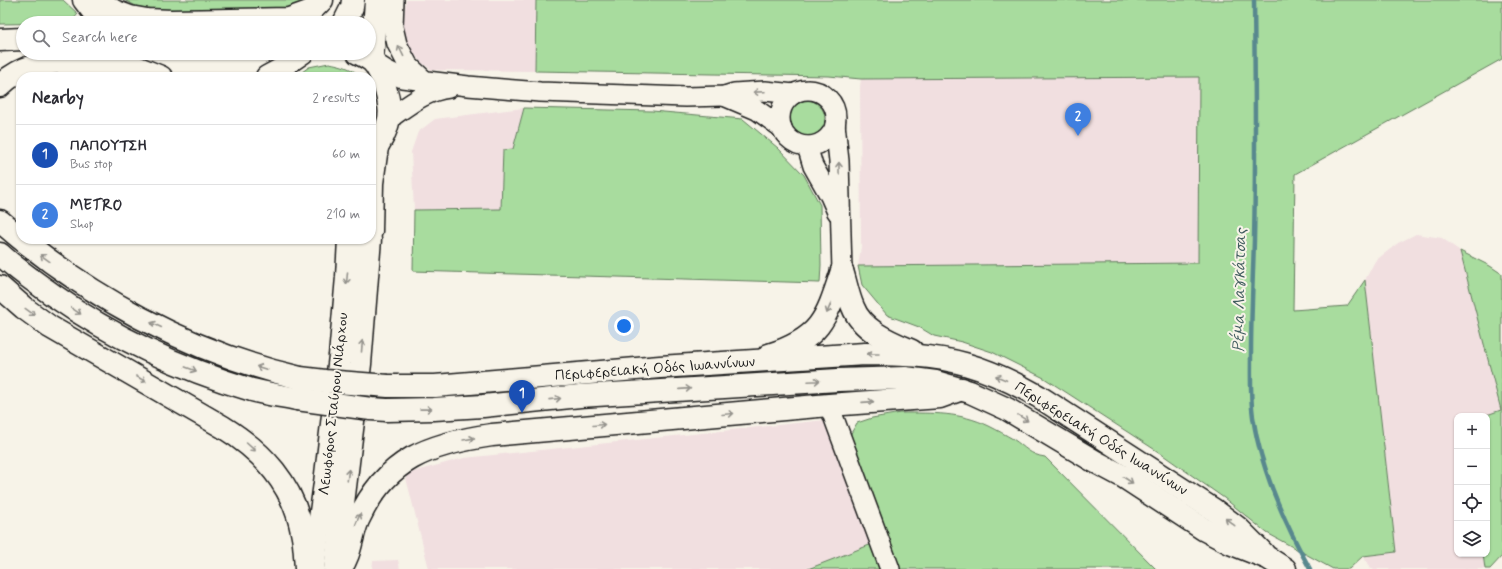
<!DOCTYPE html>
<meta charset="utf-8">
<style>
body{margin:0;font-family:Mynerve,sans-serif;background:#f2f2f3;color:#2b2b33}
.controls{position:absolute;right:12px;bottom:12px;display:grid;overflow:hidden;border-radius:8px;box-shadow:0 1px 3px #0004}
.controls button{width:36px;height:36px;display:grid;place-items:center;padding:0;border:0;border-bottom:1px solid #e1e1e2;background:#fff;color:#2b2b33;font:20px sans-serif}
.you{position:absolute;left:624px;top:326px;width:14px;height:14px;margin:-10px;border:3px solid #fff;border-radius:50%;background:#1a73e8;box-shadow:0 0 0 6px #1a73e833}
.badge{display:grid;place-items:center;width:26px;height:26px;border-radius:50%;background:#d1495b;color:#fff;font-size:13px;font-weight:700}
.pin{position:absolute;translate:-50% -33px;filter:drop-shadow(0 1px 2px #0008)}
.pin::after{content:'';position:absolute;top:21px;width:14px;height:12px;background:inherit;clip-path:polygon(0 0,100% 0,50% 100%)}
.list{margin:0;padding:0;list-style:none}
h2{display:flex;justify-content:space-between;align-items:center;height:52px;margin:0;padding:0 16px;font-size:17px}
h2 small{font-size:13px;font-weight:400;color:#7c7c81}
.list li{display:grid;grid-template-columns:26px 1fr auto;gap:12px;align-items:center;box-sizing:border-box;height:60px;padding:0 16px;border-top:1px solid #e1e1e2}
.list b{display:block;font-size:15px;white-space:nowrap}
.list p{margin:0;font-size:13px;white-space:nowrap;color:#7c7c81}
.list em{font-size:13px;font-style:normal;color:#7c7c81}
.icon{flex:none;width:22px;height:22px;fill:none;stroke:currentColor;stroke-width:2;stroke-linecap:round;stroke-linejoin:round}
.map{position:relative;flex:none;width:1502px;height:569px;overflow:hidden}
.search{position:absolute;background:#fff;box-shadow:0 1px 3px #0004;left:16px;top:16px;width:360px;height:44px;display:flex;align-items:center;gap:10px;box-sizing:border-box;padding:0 14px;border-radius:22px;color:#7c7c81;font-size:15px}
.panel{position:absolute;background:#fff;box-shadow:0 1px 3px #0004;left:16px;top:72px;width:360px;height:172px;border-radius:16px}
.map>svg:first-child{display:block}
</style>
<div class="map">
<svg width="1502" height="569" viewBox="0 0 1502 569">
<rect width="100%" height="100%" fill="#f7f3e8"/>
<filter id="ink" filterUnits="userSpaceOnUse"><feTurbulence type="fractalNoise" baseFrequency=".025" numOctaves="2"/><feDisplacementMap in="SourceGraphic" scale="8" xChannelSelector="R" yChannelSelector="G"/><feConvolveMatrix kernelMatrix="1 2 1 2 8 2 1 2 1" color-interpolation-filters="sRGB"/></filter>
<g filter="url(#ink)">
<g fill="#f1dfe0">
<path d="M406,0h130l-1,71 -103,-1 -10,-7 -13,-15 -6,-16z"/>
<path d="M1200,77l-2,186 -340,3 3,-19 -1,-160 1,-8z"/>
<path d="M524,108l-11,41 -10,1 -2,59 -87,1 -3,-58 7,-20 17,-13z"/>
<path d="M1416,234l26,4 18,13 42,159 -18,6h-27v138h26l2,15h-114l-8,-13 33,-5 -31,-271 10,-19 23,-18z"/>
<path d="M825,420l47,124 -64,25h-379l-24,-95 59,-16z"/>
<path d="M398,560l2,9h-28l1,-8z"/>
</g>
<g fill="#a8dc9e" stroke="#627c5d">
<path d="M0,0h63l15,14 -8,9 -70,1z"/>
<path d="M124,0h183l-11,6 -10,2 -122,2 -26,-3z"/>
<path d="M536,0h966v59l-207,115 -2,136 54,-4 18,-26 31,272 -33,4 -14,13h-16l-66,-36 -43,-35 -64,-45 -116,-75 -52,-26 -30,-10 -28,-6 -15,-9 -32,-12 -25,-30 -4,-19 340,-3 1,-186 -338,2 -32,-3 -294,-5z"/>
<path d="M329,63c12,2 23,5 32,14h-66l14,-10z"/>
<circle cx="806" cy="119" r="19"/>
<path d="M524,108l128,3 91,8 35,29 26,27 16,30 1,60 -1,18 -407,-12 1,-61 87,-1 2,-59 10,-1z"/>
<path d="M1460,251l30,15 12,8v282l-12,13h-5l-2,-15h4v-138h-3l17,-6z"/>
<path d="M901,413c32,0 59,-1 88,13 8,4 17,9 24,13 12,8 17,16 32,18l111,112h-256l-50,-134 7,-12 15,-5z"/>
<path d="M872,544l10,25h-74z"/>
</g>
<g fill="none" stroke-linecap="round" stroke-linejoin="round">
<path stroke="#58888e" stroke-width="4.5" d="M1254,0c1,80 2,159 0,239 -1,38 -3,76 -3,114 0,21 -1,43 2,64 8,54 31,105 57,152"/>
<defs>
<g id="street">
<path d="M394,0l-1,27 4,17 11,21 17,16"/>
<path d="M372,61l14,9 16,8 66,8 72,6 146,5 38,-1 10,-3 31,-2 29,3"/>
<circle cx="808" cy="118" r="28"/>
<path d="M724,96l33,14 25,18"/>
<path d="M390,118c19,-13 35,-27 59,-30"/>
<path d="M835,124l4,37 3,110"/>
<path d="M807,146l6,20 17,30 7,16"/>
<path d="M829,405l61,164"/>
</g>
<g id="secondary">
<path d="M84,0l18,23"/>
<path d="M98,0l16,11 16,6 17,3 24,1 118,-2 22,-8 11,-11"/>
<path d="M344,23l8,-16 1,-7"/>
<path d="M358,53c4,2 10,5 14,8 10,10 20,44 17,58 -3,14 -9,25 -18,36"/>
<path d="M372,61l4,-61"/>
<path d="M275,77l11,-13 16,-11"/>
<path d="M371,231l1,-48 5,-36"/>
<path d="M313,569l12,-86 15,-127 7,-79 2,-38"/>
<path d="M335,569l25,-205 10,-125"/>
</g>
<g id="highway">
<path d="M0,40l23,-1"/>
<path d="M101,53l60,24"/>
<path d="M267,77l13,-7"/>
<path d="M0,86c19,-20 49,-27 76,-22 12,3 24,8 35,13"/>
<path d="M0,221c86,75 189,131 300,157"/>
<path d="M0,254c16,15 35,28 53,41 61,43 128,74 199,95 15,4 30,6 45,9"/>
<path d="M842,271c4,12 6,25 11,36 9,24 38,35 59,44"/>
<path d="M0,287l24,21 26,19 173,100c40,25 70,57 79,105 3,12 3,25 4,37"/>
<path d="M769,355c52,-17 57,-35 73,-84"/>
<path d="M388,386h47l225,-19 205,-13c33,0 68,1 100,10 25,7 50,19 73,32l176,114 24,18 25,25"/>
<path d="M387,410l47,-1 49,-3 97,-10 258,-16 67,-2 31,4 34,10 37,17 87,52 30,16 81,53 25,13 38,15 17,11"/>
<path d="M340,569c11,-14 11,-33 18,-49 28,-61 71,-76 134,-85l337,-30 111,-8 22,-8"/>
</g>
</defs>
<use href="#street" stroke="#1c1c1c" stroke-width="22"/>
<use href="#secondary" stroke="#1c1c1c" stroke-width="25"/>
<use href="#highway" stroke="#1c1c1c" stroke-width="25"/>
<use href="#street" stroke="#f7f3e8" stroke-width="19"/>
<use href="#secondary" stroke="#f7f3e8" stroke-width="22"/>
<use href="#highway" stroke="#f7f3e8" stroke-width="22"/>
<defs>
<g id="highway-bridge">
<path d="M300,378l25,3 63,5"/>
<path d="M297,399l74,10 16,1"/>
</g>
</defs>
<use href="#highway-bridge" stroke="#1c1c1c" stroke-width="25" stroke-linecap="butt"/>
<use href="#highway-bridge" stroke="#f7f3e8" stroke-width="22"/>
</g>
<defs><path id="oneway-shaft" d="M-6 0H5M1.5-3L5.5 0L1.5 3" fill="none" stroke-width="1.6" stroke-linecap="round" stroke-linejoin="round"/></defs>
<g stroke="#94928c">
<use href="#oneway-shaft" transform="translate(401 51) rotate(-116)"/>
<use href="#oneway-shaft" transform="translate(759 92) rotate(178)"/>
<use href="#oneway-shaft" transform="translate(839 168) rotate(-91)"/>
<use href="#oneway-shaft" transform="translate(45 258) rotate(-144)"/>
<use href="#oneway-shaft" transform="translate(347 278) rotate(95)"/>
<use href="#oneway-shaft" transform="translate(829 308) rotate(113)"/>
<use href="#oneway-shaft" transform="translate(76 311) rotate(34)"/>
<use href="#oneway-shaft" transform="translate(30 312) rotate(36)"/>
<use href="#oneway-shaft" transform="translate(156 325) rotate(-155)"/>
<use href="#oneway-shaft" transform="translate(362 346) rotate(-85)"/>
<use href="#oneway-shaft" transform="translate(873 354) rotate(180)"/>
<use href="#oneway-shaft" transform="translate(262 368) rotate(-163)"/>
<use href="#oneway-shaft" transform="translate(191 369) rotate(20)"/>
<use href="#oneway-shaft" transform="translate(1001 378) rotate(-157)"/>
<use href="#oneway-shaft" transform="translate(141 379) rotate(30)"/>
<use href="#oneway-shaft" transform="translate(814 381) rotate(-3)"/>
<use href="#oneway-shaft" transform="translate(685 389) rotate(-4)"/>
<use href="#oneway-shaft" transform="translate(555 399) rotate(-6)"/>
<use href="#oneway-shaft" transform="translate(868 402) rotate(-4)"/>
<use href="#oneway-shaft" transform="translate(426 409) rotate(-1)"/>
<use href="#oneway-shaft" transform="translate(728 414) rotate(-5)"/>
<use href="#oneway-shaft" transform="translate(1023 418) rotate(31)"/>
<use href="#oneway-shaft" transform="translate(599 425) rotate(-5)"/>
<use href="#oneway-shaft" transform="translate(469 439) rotate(-10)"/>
<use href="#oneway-shaft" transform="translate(251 447) rotate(42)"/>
<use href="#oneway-shaft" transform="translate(348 475) rotate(-83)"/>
<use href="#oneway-shaft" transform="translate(1128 480) rotate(33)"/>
<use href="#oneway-shaft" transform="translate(358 519) rotate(-67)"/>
<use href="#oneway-shaft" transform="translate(1230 522) rotate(-142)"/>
</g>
</g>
<g text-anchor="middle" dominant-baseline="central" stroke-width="4" stroke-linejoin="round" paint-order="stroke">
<g font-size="15" fill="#1c1c1c" stroke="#f7f3e8">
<text transform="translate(655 369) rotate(-4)">Περιφερειακή Οδός Ιωαννίνων</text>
<text transform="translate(334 404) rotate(-84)">Λεωφόρος Σταύρου Νιάρχου</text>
<text transform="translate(1101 439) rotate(32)">Περιφερειακή Οδός Ιωαννίνων</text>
</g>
<g font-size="16" font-style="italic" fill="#3f5b5e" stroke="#f7f3e8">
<text transform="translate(1240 290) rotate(-89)">Ρέμα Λαγκάτσας</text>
</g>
</g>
</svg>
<div class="controls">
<button>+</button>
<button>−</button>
<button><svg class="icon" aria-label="locate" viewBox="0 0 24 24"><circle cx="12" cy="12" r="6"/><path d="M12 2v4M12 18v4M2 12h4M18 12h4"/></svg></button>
<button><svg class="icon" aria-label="layers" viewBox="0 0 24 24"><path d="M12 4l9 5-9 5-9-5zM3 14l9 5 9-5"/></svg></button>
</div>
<div class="you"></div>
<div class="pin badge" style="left:522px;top:413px;background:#1a4fb4">1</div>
<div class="pin badge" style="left:1078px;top:136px;background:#3f7fe0">2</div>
<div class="search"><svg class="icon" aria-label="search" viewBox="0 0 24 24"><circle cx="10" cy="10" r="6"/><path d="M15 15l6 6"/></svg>Search here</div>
<section class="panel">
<h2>Nearby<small>2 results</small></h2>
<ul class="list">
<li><span class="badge" style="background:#1a4fb4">1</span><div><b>ΠΑΠΟΥΤΣΗ</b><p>Bus stop</p></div><em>60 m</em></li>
<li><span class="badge" style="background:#3f7fe0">2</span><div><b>METRO</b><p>Shop</p></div><em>210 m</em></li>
</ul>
</section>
</div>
